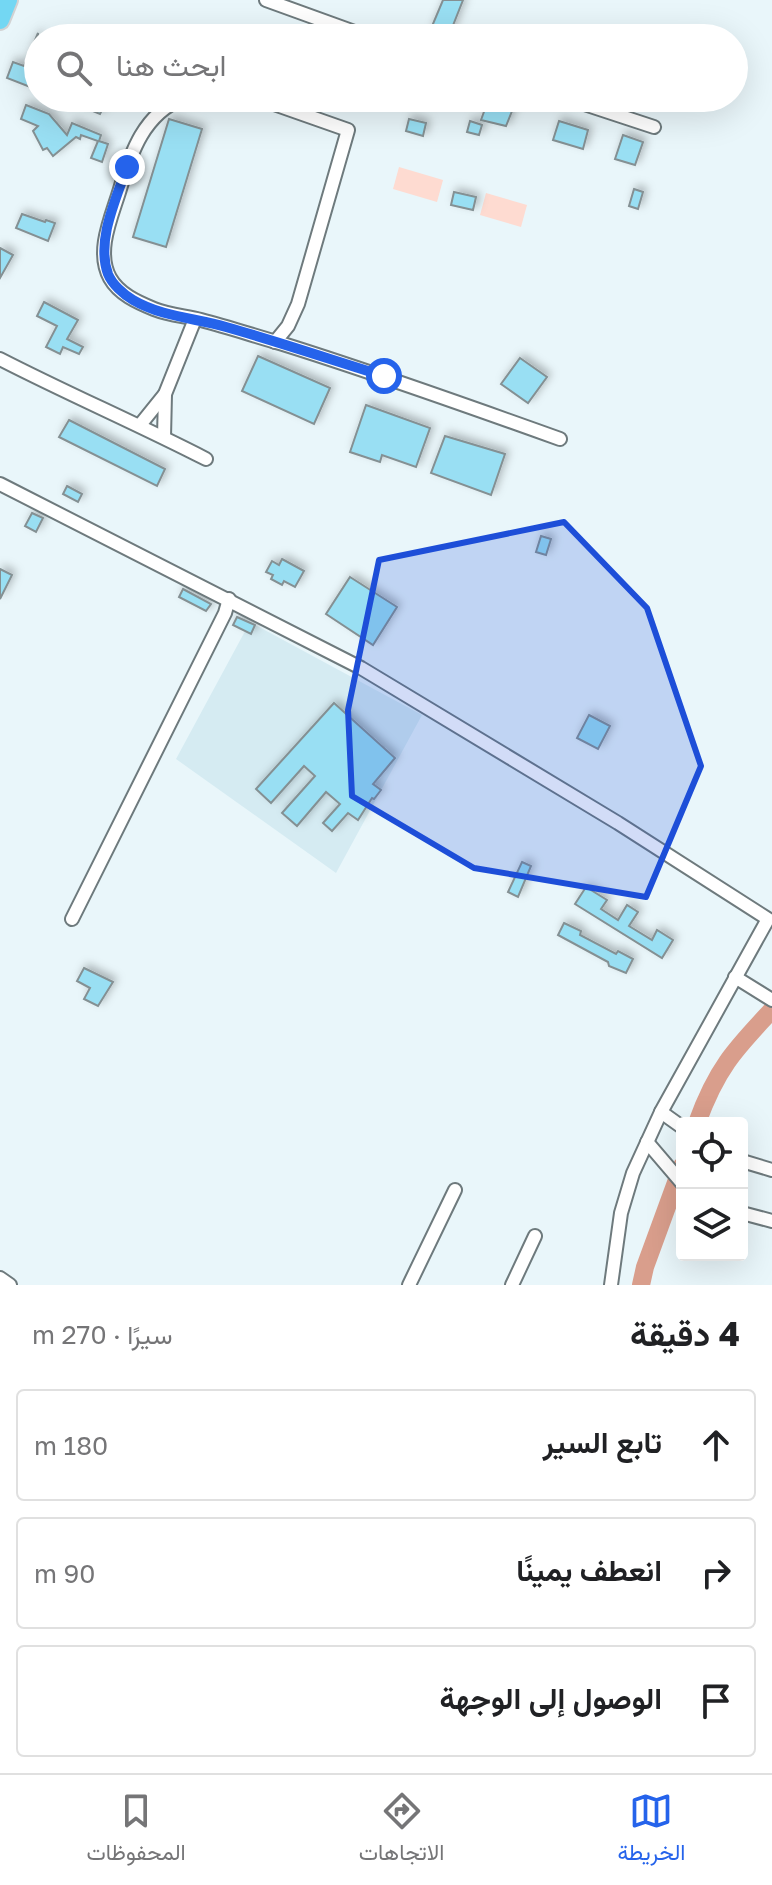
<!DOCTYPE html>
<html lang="ar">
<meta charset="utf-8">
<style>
body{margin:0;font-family:"Golos Text",Vazirmatn,sans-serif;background:#f2f2f2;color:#202124;direction:rtl}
.controls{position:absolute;right:24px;bottom:24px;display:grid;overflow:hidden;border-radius:8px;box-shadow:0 8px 32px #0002}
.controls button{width:72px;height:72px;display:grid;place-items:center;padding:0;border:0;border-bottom:2px solid #e0e0e0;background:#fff;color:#202124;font:40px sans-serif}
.stop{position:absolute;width:24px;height:24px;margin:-18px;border:6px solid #2563eb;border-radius:50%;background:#fff}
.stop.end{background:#2563eb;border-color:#fff;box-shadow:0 2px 8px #0008}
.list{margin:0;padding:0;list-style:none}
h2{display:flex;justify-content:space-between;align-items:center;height:104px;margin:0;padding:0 32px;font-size:34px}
h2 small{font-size:26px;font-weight:400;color:#757577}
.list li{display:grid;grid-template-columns:52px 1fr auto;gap:24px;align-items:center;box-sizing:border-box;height:112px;margin:0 16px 16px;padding:0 16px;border:2px solid #e0e0e0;border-radius:8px}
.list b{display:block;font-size:30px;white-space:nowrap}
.list em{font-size:26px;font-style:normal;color:#757577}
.icon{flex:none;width:44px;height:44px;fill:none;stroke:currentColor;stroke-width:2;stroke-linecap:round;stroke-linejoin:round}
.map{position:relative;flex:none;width:772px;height:1285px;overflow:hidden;direction:ltr}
.search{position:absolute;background:#fff;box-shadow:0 8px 32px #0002;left:24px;right:24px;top:24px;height:88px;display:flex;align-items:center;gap:20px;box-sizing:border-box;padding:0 28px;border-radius:44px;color:#757577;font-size:30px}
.sheet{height:488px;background:#fff}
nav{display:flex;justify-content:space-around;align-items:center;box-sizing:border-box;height:112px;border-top:2px solid #e0e0e0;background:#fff;font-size:22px;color:#757577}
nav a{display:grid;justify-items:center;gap:4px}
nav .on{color:#2563eb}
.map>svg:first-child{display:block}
</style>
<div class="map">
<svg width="772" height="1285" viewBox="0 0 772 1285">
<defs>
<filter id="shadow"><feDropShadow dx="3.5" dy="-3.5" stdDeviation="4" flood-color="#0004"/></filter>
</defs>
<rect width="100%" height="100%" fill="#e9f6fa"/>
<path fill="#d5ebf2" d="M250,622l172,93 -86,158 -160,-114z"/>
<g fill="#fedbd1">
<path d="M399,167l44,13 -6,22 -44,-13z"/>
<path d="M486,193l41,12 -6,22 -41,-12z"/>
</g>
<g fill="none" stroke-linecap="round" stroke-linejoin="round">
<g stroke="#d99e8c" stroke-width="18">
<path d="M697,1123c19,-53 37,-73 75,-113"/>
<path d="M641,1285l4,-18 37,-101"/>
</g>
</g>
<g fill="#99dff3" stroke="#849093" stroke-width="2" filter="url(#shadow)">
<path d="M443,0h20l-15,38 -18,-7z"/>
<path d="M38,33v57l-31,-12 6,-16 11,4z"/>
<path d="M61,98h51l-3,9 -5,-1 -4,8z"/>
<path d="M489,98l16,5 4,-1 5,4 -8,20 -25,-6z"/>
<path d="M26,105l23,9 18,21 5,-12 29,12 -2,6 9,3 -6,18 -11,-4 7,-17 -17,-6 -1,4 -4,-2 -23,19 -6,-8 -4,2 -10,-19 5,-5 -17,-7z"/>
<path d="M169,119l33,10 -36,118 -33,-10z"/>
<path d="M409,119l17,4 -3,13 -17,-5z"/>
<path d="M470,121l12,4 -3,10 -12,-3z"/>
<path d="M559,121l29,9 -5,19 -30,-9z"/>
<path d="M623,135l20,7 -8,23 -20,-6z"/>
<path d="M634,189l9,3 -5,17 -9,-3z"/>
<path d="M454,192l22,5 -3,13 -22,-5z"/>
<path d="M22,214l23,8 1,-2 9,3 -7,18 -32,-13z"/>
<path d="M0,248l13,7 -13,23z"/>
<path d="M44,302l34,18 -11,19 16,8 -4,7 -16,-7 -3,7 -14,-7 11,-21 -20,-10z"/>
<path d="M258,356l72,32 -16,36 -72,-33z"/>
<path d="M520,358l27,19 -19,26 -27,-19z"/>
<path d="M366,405l64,23 -14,39 -34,-12 -2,7 -30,-10z"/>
<path d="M69,420l96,49 -8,17 -98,-49z"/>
<path d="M445,436l60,18 -14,41 -60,-22z"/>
<path d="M67,486l15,8 -4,8 -15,-8z"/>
<path d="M32,513l11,5 -7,14 -11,-6z"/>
<path d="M541,536l10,3 -5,16 -10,-3z"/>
<path d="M282,559l22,12 -9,16 -11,-6 -2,4 -11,-6 2,-4 -7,-3 6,-11 7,4z"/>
<path d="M0,569l12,6 -12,24z"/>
<path d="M350,577l47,30 -24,38 -47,-31z"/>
<path d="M183,589l28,15 -5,7 -27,-14z"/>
<path d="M237,617l18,8 -4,9 -18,-9z"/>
<path d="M334,703l61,55 -22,26 8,6 -7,9 -2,-1 -14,22 -10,-7 -16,18 -9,-8 17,-19 -14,-12 -29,34 -15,-13 33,-37 -11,-10 -33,37 -15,-14z"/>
<path d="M589,715l21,11 -12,23 -21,-11z"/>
<path d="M522,862l9,4 -13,31 -10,-5z"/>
<path d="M586,887l21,13 -6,9 17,11 9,-15 11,7 -9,14 23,14 5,-10 16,10 -11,18 -87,-54z"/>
<path d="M564,923l17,8 -1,4 36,19 2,-3 15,8 -7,14 -17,-7 -1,-4 -50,-27z"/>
<path d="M84,968l29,14 -15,24 -14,-7 6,-11 -13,-7z"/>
</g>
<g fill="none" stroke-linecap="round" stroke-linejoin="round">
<defs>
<g id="minor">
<path d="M266,0l105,38"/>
<path d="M183,98c-39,16 -52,54 -63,91 -8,27 -25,62 -10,89 9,16 27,24 44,31 15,6 31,7 47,11 27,7 54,16 82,24 93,29 185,62 277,95"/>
<path d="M257,98l91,32 -50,174 -10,22 -13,16"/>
<path d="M566,98l88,29"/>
<path d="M0,359c68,35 138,65 206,100"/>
<path d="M140,425l25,-31 30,-75"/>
<path d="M164,437l1,-43"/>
<path d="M0,484l361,184 257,155 150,96 -107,193 -28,61 -12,40 -10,72"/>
<path d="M72,919l153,-306 4,-14"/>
<path d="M735,977l37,23"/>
<path d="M661,1112l21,15"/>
<path d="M647,1142l35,41"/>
<path d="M742,1161l30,9"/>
<path d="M742,1213l30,8"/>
<path d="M0,1278l10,7"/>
<path d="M409,1285l46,-95"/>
<path d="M512,1285l23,-49"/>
</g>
<path id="highway" d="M0,20l8,-20"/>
</defs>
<use href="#minor" stroke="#6e7a7d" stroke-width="16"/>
<use href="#highway" stroke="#d2d2d3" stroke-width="22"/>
<use href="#minor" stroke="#fff" stroke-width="12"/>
<use href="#highway" stroke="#73d7f3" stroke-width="18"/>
</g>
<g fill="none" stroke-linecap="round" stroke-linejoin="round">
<path stroke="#2563eb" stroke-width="10" d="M127,167c-11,32 -31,74 -19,107 4,10 15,20 25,26 29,17 62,18 93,27 53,15 106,33 158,49"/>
</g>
<path fill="#1d4ed8" fill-opacity="0.2" stroke="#1d4ed8" stroke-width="6" stroke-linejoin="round" d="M564,522l83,86 54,158 -55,131 -172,-29 -122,-72 -4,-86 31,-150z"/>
</svg>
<div class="controls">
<button><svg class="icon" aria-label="locate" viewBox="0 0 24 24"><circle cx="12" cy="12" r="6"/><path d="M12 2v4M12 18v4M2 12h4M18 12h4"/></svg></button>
<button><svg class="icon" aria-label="layers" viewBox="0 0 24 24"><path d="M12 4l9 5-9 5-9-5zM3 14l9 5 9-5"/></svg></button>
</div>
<div class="stop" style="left:384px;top:376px"></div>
<div class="stop end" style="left:127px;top:167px"></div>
<div class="search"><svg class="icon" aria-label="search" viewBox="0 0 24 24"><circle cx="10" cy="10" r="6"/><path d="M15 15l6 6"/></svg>ابحث هنا</div>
</div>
<section class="sheet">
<h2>4 دقيقة<small>سيرًا · 270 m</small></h2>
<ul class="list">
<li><svg class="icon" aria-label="ahead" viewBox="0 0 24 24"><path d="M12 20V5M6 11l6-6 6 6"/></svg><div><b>تابع السير</b></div><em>180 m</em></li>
<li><svg class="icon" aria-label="right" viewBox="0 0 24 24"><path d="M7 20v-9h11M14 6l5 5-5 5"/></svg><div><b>انعطف يمينًا</b></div><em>90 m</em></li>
<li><svg class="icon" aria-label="arrive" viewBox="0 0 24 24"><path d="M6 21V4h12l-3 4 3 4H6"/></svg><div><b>الوصول إلى الوجهة</b></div></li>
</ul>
</section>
<nav>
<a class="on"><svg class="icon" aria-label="map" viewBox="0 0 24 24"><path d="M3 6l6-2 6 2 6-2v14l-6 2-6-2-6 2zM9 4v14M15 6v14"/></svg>الخريطة</a>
<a><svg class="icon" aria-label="directions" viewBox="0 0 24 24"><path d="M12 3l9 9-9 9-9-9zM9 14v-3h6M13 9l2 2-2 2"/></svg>الاتجاهات</a>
<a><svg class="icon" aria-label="saved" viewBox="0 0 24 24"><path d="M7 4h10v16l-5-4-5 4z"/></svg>المحفوظات</a>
</nav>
